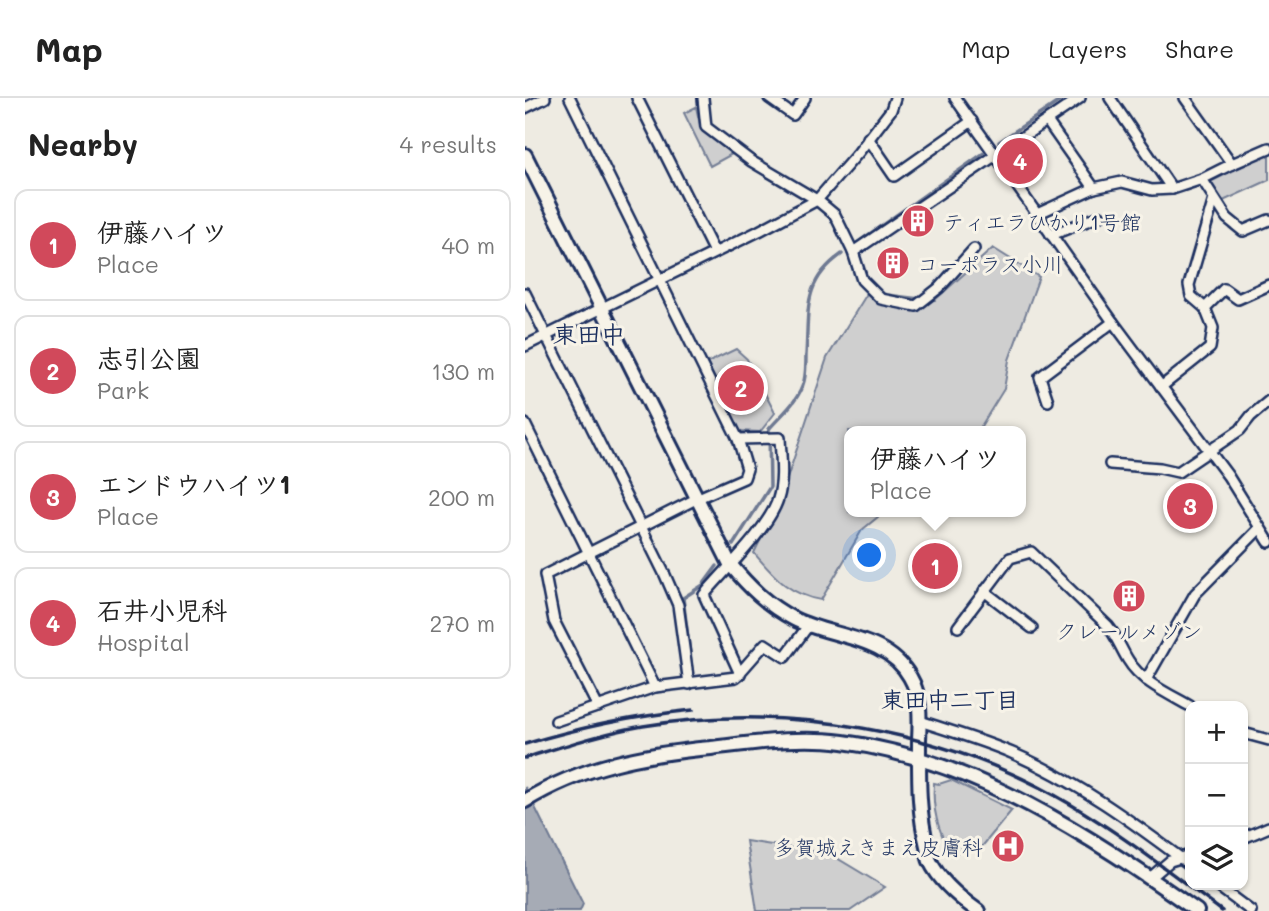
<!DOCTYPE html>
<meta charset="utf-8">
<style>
body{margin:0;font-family:Mali,"Klee One",sans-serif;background:#f2f2f2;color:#222}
.controls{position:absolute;right:21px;bottom:21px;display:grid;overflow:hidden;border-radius:14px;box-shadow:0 2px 5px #0004}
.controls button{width:63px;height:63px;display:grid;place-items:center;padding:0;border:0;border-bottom:2px solid #e0e0e0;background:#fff;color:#222;font:35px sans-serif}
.you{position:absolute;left:345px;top:458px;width:24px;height:24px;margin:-18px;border:5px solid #fff;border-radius:50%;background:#1a73e8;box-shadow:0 0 0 10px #1a73e833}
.badge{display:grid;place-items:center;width:46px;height:46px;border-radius:50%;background:#d1495b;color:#fff;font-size:23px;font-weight:700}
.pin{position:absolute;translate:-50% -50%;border:4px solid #fff;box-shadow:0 2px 7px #0006}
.popup{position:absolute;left:319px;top:328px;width:182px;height:91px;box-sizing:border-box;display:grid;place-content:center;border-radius:14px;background:#fff;filter:drop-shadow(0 2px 5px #0005);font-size:23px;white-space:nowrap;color:#767676}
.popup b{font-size:26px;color:#222}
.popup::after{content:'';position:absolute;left:50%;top:100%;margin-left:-14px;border:14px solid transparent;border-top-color:#fff}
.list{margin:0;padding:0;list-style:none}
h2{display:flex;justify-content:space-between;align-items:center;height:91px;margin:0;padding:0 28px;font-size:30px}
h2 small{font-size:23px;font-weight:400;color:#767676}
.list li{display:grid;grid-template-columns:46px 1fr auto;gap:21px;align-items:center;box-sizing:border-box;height:112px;margin:0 14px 14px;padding:0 14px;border:2px solid #e0e0e0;border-radius:14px}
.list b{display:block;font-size:26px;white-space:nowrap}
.list p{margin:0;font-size:23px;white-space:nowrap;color:#767676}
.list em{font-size:23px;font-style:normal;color:#767676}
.icon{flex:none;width:38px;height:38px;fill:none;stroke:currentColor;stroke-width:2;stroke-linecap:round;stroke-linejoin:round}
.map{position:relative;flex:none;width:744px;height:813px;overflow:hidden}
header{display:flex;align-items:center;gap:42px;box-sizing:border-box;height:98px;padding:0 35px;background:#fff;border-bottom:2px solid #e0e0e0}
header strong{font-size:33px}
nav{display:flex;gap:38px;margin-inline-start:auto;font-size:24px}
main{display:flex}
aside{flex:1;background:#fff}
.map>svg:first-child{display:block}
</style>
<header>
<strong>Map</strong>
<nav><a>Map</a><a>Layers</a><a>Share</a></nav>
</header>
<main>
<aside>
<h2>Nearby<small>4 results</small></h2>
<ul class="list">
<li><span class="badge">1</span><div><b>伊藤ハイツ</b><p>Place</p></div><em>40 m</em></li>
<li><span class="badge">2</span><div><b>志引公園</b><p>Park</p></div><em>130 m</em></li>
<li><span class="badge">3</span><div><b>エンドウハイツ1</b><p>Place</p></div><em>200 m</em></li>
<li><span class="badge">4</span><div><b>石井小児科</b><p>Hospital</p></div><em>270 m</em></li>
</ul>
</aside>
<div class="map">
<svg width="744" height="813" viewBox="0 0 744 813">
<rect width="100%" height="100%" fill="#eeebe2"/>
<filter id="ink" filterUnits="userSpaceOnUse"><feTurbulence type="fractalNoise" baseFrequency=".0143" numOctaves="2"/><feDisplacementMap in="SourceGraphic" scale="14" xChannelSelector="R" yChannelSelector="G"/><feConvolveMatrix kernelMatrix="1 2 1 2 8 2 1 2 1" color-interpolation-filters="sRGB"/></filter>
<g filter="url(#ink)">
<g fill="#cfcfcf" stroke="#757f96" stroke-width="2">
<path d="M171,9l5,22 31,25 -22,12 -26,-53z"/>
<path d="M744,55v27l-48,22 -11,-20z"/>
<path d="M468,150l46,29 -30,83 -5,29 -26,42h-129v81h35l-22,18 -41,70c-33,-6 -46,-23 -67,-47l26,-53 47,-142 41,-66 67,8z"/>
<path d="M211,251l11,10 28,54 -15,19 -21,-1 -32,-68z"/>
<path d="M426,682l61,30 -32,39 -30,4c-12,-24 -18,-43 -16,-70l5,1z"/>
<path d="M221,743l84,13 55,33 -35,24h-93z"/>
</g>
<path fill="#a6abb5" stroke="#6e7992" stroke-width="2" d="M0,689l58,117 -3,7h-55z"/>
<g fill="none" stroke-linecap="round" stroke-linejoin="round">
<g stroke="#6e7992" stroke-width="3.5">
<path d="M474,44l65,-44"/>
<path d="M332,145l127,-90"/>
<path d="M208,447l37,-58 -1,-58c13,-15 30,-28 35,-48 2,-8 2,-18 2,-26 3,-45 -4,-73 36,-101"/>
<path d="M167,572l-9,-72 20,-13 14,-19"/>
</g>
<defs>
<g id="street">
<path d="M45,0l168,341 9,30 -3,9 -48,21 -151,76 9,46 44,86"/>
<path d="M112,0l77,154"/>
<path d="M178,0l3,29 45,34 66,39 18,15 18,37 9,28 19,19 35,7 23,-18 35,-39"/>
<path d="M244,0l24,17 12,-17"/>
<path d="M430,0l158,224 115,154 41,66"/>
<path d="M585,0l62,91"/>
<path d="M660,0l47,66 -30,15 25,39 16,13 26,-11"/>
<path d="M0,10l20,-10"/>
<path d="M522,23l47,67"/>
<path d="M343,40l26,38 78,-55"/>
<path d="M707,66l37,-16"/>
<path d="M689,101l-25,86 2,11 14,12 19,-19 14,10 31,-14"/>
<path d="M512,116l57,-26 28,-6 30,8 20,-1 30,-10"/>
<path d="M526,137l49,-19"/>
<path d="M328,154l227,-154"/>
<path d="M0,195l140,282 13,30 11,79"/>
<path d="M0,248l234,-115 58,-31 41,-47 33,-43 4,-12"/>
<path d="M636,289l49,-39 3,-20 -8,-20"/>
<path d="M523,303l-8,-24 73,-55"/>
<path d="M0,326l130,263"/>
<path d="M213,341l42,-1c1,20 4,42 -2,61 -9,29 -53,71 -74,96l36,79"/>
<path d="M585,366l50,4 18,4 62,-42 11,-14 18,-15"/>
<path d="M459,493l48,37"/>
<path d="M433,529l52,-69 21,-6 77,74c9,11 13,23 20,34 13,22 41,34 62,46"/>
<path d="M621,582l49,-86 65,-66"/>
<path d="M31,623l99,-34 81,-10 29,-33 20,13 23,-31"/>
<path d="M395,623c30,10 62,19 92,32 65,28 122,70 178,112"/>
<path d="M718,635l26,7"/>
<path d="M718,740l26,-11"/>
<path d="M625,780l20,-17 20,-6"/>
<path d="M691,787l35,26"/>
</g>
<g id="secondary">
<path d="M0,57l205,409c19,23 37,41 64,55 38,19 92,16 116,58 11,18 10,43 9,63 0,36 -1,71 8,106 1,5 1,11 3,15 9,19 31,38 48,50"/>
<path d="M0,703c57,-35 119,-47 186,-53 43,-5 88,-12 132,-6 133,18 246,93 354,169"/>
</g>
</defs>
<use href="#street" stroke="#1b2f5e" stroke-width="14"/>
<use href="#secondary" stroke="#1b2f5e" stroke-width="18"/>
<use href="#street" stroke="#f7f3e8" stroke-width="9"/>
<use href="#secondary" stroke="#f7f3e8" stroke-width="12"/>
<g stroke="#1b2f5e" stroke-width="3.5">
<path d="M0,646c56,-17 110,-28 168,-34"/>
<path d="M0,660c39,-12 78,-25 118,-32 144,-23 301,3 427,78 53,31 102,70 152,107"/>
</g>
</g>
</g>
<defs>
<symbol id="building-disc" viewBox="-11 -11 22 22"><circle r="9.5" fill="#d1495b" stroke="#f7f3e8"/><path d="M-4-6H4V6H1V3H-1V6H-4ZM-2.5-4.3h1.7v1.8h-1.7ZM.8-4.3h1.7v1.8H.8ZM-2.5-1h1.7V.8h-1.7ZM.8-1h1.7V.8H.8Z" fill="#fff"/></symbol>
<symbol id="hospital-disc" viewBox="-11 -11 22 22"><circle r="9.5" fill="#d1495b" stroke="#f7f3e8"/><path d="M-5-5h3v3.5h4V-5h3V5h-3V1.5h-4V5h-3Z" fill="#fff"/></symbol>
</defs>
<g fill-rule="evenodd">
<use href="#building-disc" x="374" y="104" width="38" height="38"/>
<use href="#building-disc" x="349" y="146" width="38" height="38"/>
<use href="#building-disc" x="585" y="479" width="38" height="38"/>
<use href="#hospital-disc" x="464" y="729" width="38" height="38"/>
</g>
<g text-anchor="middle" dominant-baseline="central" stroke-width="6" stroke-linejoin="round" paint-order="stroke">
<g font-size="21" fill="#1b2f5e" stroke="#f7f3e8" text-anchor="start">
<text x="418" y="123">ティエラひかり1号館</text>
<text x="392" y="165">コーポラス小川</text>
<text x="604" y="532" text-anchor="middle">クレールメゾン</text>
<text x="458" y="748" text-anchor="end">多賀城えきまえ皮膚科</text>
</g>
<g font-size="23" font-weight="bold" fill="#1b2f5e" stroke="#f7f3e8">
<text x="425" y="601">東田中二丁目</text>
</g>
<g font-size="24" font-weight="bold" fill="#1b2f5e" stroke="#f7f3e8">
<text x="64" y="235">東田中</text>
</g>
</g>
</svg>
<div class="controls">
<button>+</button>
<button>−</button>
<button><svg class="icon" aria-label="layers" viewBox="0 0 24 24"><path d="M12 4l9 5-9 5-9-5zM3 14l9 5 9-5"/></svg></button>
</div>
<div class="you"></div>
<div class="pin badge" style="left:410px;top:468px">1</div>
<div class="popup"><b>伊藤ハイツ</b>Place</div>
<div class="pin badge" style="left:216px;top:290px">2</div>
<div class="pin badge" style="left:665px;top:408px">3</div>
<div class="pin badge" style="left:495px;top:63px">4</div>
</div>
</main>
